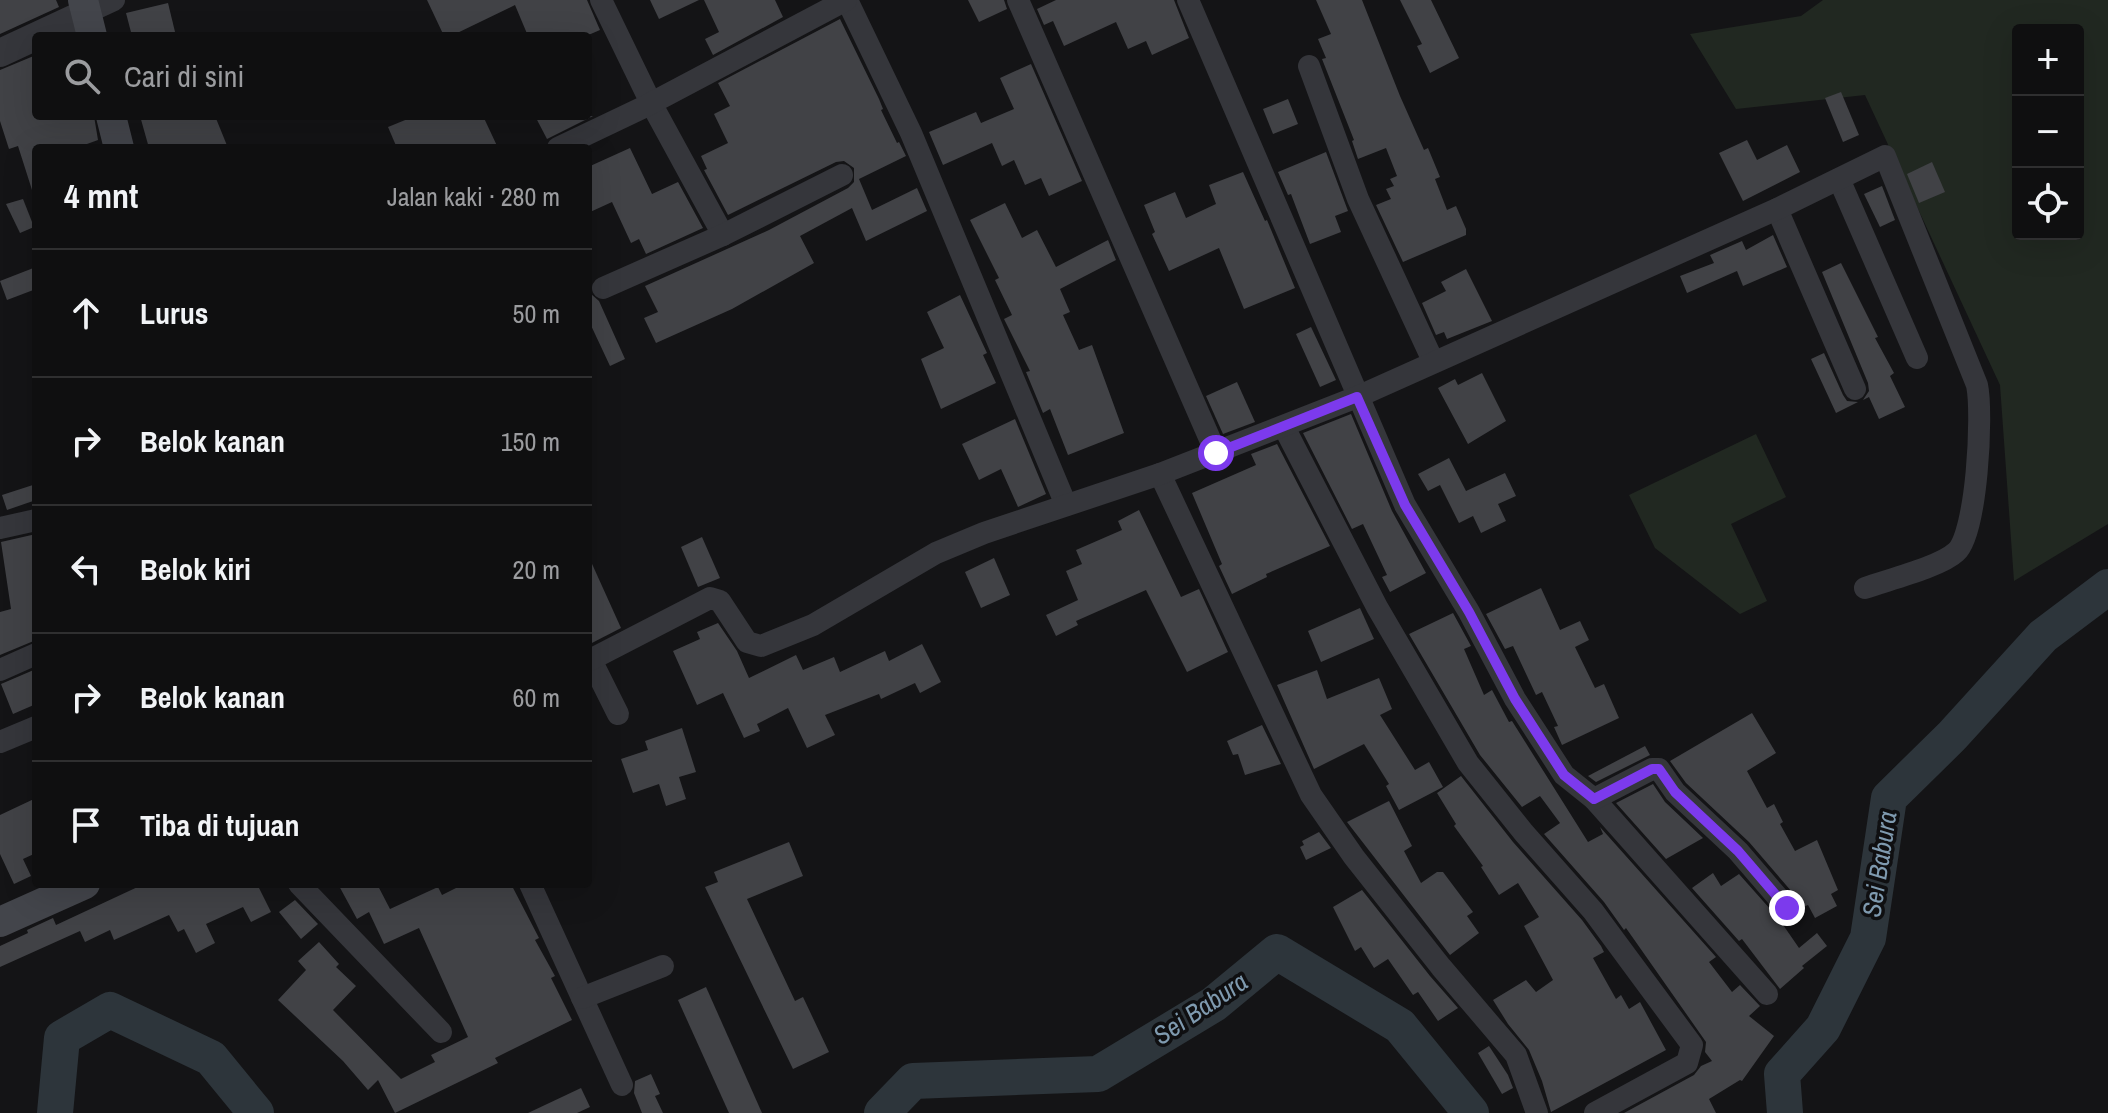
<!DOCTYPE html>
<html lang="id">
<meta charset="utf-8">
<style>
body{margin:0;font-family:"Archivo Narrow",sans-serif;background:#1d1d1e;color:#f1f3f6}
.controls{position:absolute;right:24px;top:24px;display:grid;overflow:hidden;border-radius:8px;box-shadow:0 8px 32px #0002}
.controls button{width:72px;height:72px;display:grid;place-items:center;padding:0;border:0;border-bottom:2px solid #2f2f30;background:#0f0f10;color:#f1f3f6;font:40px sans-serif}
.stop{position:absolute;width:24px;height:24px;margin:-18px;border:6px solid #7c3aed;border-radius:50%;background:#fff}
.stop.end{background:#7c3aed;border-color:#fff;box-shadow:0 2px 8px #0008}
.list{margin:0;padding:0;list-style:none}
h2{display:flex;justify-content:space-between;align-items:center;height:104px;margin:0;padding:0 32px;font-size:34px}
h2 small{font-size:26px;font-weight:400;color:#9b9c9f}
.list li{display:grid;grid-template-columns:52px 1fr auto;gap:24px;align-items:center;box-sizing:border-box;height:128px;padding:0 32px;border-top:2px solid #2f2f30}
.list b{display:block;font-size:30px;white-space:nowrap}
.list em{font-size:26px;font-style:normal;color:#9b9c9f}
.icon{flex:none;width:44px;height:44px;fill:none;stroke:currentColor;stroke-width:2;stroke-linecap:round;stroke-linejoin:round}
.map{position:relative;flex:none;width:2108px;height:1113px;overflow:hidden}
.search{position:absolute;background:#0f0f10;box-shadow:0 8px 32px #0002;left:32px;top:32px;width:560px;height:88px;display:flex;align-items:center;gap:20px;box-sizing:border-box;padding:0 28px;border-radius:8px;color:#9b9c9f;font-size:30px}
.panel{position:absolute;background:#0f0f10;box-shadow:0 8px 32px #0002;left:32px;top:144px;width:560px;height:744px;border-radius:8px}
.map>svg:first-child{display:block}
</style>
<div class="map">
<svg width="2108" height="1113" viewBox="0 0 2108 1113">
<rect width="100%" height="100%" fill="#141416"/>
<g fill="#212821" fill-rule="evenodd">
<path d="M1823,0h285v524l-94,57 -14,-196 -135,-290 -129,14 -46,-75 111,-18zM2018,30h60v204h-60z"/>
<path d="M1756,434l30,63 -55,27 36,77 -27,13 -85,-66 -26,-53z"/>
</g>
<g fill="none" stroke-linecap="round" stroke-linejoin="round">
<g stroke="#2d353b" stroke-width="36">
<path d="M55,1113l7,-75 48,-28 101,48 45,55"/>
<path d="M882,1113l31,-32 185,-7 116,-70 63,-52 123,74 71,87"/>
<path d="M1785,1113l-3,-39 41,-46 45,-90 21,-140 63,-62 91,-100 65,-49"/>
</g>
</g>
<g fill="#414246">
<path d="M0,0h56l3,7 -59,27z"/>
<path d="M427,0h160l13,30 -14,6h-58l-13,-31 -64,31h-7z"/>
<path d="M650,0h49l-40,19z"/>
<path d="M704,0h71l8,17 -70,38 -8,-16 14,-7z"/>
<path d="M968,0h36l3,9 -28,13z"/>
<path d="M1056,0h118l15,38 -37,17 -6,-14 -18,8 -12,-27 -52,24 -11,-25 -9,4 -7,-16z"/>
<path d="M1316,0h46l38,96 24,54 4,-2 12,29 -5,2 12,31 9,-4 10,23v6l-63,27 -27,-57 15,-6 -5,-10 8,-3 -4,-7 7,-3 -11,-28 -28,11 -6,-18 2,-1 -32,-81 4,-1 -8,-19 13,-5z"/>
<path d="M1400,0h31l28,58 -29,15 -13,-27 5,-2z"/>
<path d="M168,3l8,33h-44l-6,-23z"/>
<path d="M840,19l39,80 4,10 -2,1 16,33 2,-1 7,14 -47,23 13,31 45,-22 10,23 -61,30 -14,-33 -52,28 14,27 -82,46 -76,34 -12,-25 14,-6 -13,-26 124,-56 79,-42 6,-6v-14l-10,-7 -8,1 -108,53 -24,-45 3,-1 -6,-13 27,-13 -14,-29 16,-8 -12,-23z"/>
<path d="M36,55v61h58l4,24 -22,8h-40v42h-4l-14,-44 -9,3 -9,-28v-51z"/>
<path d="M1031,64l51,117 -33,15 -8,-18 -16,7 -11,-25 -12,6 -10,-23 -49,22 -14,-33 47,-20 5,11 33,-14 -14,-31z"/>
<path d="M1841,92l18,43 -16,7 -18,-44z"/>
<path d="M1288,99l10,25 -25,10 -10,-25z"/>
<path d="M140,116h75l13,32h-79z"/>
<path d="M415,116h68l15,32h-101l-9,-21z"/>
<path d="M535,116h58l-46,23z"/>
<path d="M1747,140l10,20 30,-15 13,27 -57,29 -24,-48z"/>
<path d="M630,148l22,46 26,-12 25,46 -57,26 -7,-15 -8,4 -19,-41 -24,11v-46z"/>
<path d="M1326,152l22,59 -13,5 6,16 -31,12 -19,-50 -3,1 -10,-23z"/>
<path d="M1932,162l13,30 -26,11 -12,-29z"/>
<path d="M1243,172l22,49 2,-1 28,68 -51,21 -25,-61 -50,23 -17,-37 3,-2 -11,-27 31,-13 11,26 30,-14 -7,-19z"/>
<path d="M1882,186l13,34 -15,7 -16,-33z"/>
<path d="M23,199l11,28 -14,6 -14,-29z"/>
<path d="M1005,203l17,35 15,-8 19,37 52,-27 8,20 -56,29 10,23 -7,3 16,35 13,-5 32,88 -56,22 -18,-46 -7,4 -17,-41 4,-1 -26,-52 8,-4 -17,-35 4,-2 -29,-58z"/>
<path d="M1773,235l14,32 -44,19 -6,-15 -50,22 -7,-17 34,-13 -4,-8 32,-14 4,9z"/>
<path d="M1841,263l37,74 -3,1 19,35 -4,3 15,31 -26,12 -10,-22 -6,3 6,-9 -1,-8 -46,-111z"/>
<path d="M36,267v22l-29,11 -7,-19z"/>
<path d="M1466,269l26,52 -45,18 -3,-7 -8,3 -14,-32 24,-12 -5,-9z"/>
<path d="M588,279l3,15 8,7 26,58 -15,7 -22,-47z"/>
<path d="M960,295l27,58 -4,2 13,28 -55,26 -20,-50 23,-11 -17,-36z"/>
<path d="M1311,327l25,53 -16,7 -24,-53z"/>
<path d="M1824,353l19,42 4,6 11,1 -22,11 -25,-54z"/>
<path d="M1482,373l24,48 -38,23 -30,-56 17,-9 3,6z"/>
<path d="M1237,382l18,40 -32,12 -17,-38z"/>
<path d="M1351,414l41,97 34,62 -36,19 -8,-15 5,-2 -24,-51 -11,5 -49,-96z"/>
<path d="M1015,419l31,75 -28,13 -17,-38 -22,11 -17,-36z"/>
<path d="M1277,444l53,102 -64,28 1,3 -35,17 -13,-28 3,-2 -30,-71 64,-28 -5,-11z"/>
<path d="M1449,458l17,33 39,-18 11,23 -18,8 8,17 -25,12 -8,-17 -14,7 -19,-38 -12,6 -10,-17z"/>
<path d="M36,484v16l-29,10 -5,-15z"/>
<path d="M1139,510l42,87 18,-8 29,63 -41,20 -41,-82 -70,31 2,4 -22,11 -10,-21 32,-15 -12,-29 16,-7 -6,-14 46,-20 -4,-9z"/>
<path d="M36,534v106l-36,15v-43l11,-3 -10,-67z"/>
<path d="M702,537l18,41 -22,9 -17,-40z"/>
<path d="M588,555l33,73 -33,17z"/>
<path d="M994,558l16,37 -29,13 -16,-36z"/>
<path d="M1541,588l19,42 20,-9 9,19 -14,7 20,41 9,-4 15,34 -57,27 -8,-18 4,-1 -16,-34 -6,3 -23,-49 -8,3 -19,-35z"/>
<path d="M1360,608l14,31 -53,23 -13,-31z"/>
<path d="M1453,613l18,33 -7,3 20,46 8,-5 17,32 3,-1 76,121 15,-8 -3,-7 116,130 -7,5 23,30 8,-7 20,21 -11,10 25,20 -32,45 -2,-1 -31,19 7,14h-92l70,-38 7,-9 11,-5 -7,-9 1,-10 -80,-114 -2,2 -20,-28 -60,-68 16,-11 -20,-27 -18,11 -42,-52 -71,-121z"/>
<path d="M718,623l19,28 12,27 47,-23 7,15 31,-13 6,15 45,-21 4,10 33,-17 19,38 -21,11 -5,-10 -34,16 -2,-5 -54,21 10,20 -28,13 -19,-40 -31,16 3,7 -16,7 -21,-45 -26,12 -24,-54 27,-12 -3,-7z"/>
<path d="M36,669v35l-23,10 -12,-30z"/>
<path d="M1317,670l10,29 52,-21 13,31 -12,6 35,55 14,-8 14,25 -44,23 -13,-24 3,-2 -25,-40 -50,25 -37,-84z"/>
<path d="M1752,713l24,40 -29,18 20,37 7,-4 9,18 -3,2 15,27 22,-11 21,50 -7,4 6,12 -22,12 -7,-13 -7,3 -3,-9 -49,-57 -63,-59 -16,-22z"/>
<path d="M1262,725l19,39 -36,11 -7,-21 -5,1 -6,-14z"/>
<path d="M682,728l14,44 -17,5 7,22 -20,7 -7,-22 -26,9 -12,-34 27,-9 -3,-9z"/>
<path d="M1645,746l5,9 -54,27 -8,-6z"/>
<path d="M1461,776l52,66 69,78 19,26 3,6 -11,6 23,41 5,-4 8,14 11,-7 26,48 -115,62 -9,-31 -13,-31 -21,-26 -15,-24 33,-20 10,12 17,-12 -29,-54 15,-9 -21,-34 -19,12 -18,-28 2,-1 -29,-40 2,-2 -19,-31z"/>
<path d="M1653,784l12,18 38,36 -37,21 -50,-56z"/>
<path d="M36,798v55l-13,6 8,17 -17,8 -14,-30v-39z"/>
<path d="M1389,801l23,45 -8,5 17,32 16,-11h6l30,40 -6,4 12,17 -29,22 -103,-133z"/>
<path d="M1319,832l12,16 -25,12 -6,-13 4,-2 -2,-4z"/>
<path d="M789,842l14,34 -56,23 48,102 8,-4 26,55 -36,17 -88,-182 13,-5 -4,-10z"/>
<path d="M1713,873l8,13 18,-12 40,45 20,29 18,-15 10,13 -25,20 2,2 -24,21 -38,-50 -3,2 -47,-53z"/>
<path d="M144,884h113l14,28 -20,10 -8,-15 -37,17 9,19 -19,10 -12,-24 -6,3 -9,-17 -55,25 -4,-10 -25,12 -5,-11 -80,36v-21l28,-13 -1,-3 26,-12 3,7z"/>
<path d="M338,884h39l13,25 48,-22 4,8 22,-11h47l28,54 -4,2 20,36 -4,2 21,42 -77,38 3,5 -103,50 -17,-33 -10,10 -25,-29 -65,-61 28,-30 -8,-9 21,-19 20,22 -3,3 20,19 -23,24 68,69 34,-17 -4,-7 37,-18 -49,-109 -35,16 -15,-32 -12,7z"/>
<path d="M1362,890l68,86 28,32 -20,13 -20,-29 -5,3 -25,-36 -14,9 -13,-21 -6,4 -22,-44z"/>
<path d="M295,900l23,24 -17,15 -22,-27z"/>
<path d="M706,987l56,126h-33l-51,-113z"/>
<path d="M1489,1046l19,29 5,13 -11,6 -24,-41z"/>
<path d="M651,1074l9,20 -5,2 8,17h-21l-8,-20 1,-12z"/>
<path d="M581,1088l9,19 -13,6h-49z"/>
</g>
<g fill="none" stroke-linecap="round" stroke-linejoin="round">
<g stroke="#35363b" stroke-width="22">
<path d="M601,0l50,103 72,132"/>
<path d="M847,0l64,133 155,372"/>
<path d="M1018,0l198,453"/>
<path d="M1188,0l217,505 64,107 46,87 49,76 30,24 173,195"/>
<path d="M86,13l28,-13"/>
<path d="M1309,66l49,133 75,162"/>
<path d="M558,148l86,-41 202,-107"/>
<path d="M1839,179l78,179"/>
<path d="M1777,209l78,180"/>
<path d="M603,288l120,-53 119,-60"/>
<path d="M1284,427l93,180 91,156 56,70 69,78 99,134 -5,18 -92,50"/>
<path d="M1160,474l151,321 43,62 87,110 75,88 21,58"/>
<path d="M0,528l36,-8"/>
<path d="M591,660l27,54"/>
<path d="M588,661l122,-63 10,3 27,41 14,4 52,-21 123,-72 48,-20 176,-59 197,-77 420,-188 108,-53 92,229c6,28 0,149 -21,167 -16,15 -69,28 -91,36"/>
<path d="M0,670l36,-16"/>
<path d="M0,742l36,-15"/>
<path d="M1594,799l58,-30h7l16,23 63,59 49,57"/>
<path d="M299,884l142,148"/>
<path d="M530,884l92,201"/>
<path d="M582,998l81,-32"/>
</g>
<path stroke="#35363b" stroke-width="28" d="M0,53l86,-40"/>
<g stroke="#43454b" stroke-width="30">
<path d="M83,0l9,36"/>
<path d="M111,116l8,32"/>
<path d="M0,922l85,-38"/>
</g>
</g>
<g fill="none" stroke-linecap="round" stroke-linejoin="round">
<path stroke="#7c3aed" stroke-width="10" d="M1216,453l141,-56 48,108 64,107 46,87 49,76 30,24 58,-30h7l16,23 63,59 49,57"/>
</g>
<g text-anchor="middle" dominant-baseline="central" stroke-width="7" stroke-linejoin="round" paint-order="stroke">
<g font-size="26" font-style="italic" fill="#7f9aaf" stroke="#0f0f11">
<text transform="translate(1879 864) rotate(-81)">Sei Babura</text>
<text transform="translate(1200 1008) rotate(-34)">Sei Babura</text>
</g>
</g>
</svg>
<div class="controls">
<button>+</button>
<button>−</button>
<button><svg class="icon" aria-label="locate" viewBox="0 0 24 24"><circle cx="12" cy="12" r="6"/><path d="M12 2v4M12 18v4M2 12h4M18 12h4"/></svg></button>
</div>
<div class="stop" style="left:1216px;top:453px"></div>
<div class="stop end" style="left:1787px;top:908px"></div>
<div class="search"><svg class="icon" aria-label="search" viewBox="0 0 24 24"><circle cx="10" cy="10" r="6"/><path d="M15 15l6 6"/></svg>Cari di sini</div>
<section class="panel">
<h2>4 mnt<small>Jalan kaki · 280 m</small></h2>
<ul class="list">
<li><svg class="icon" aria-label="ahead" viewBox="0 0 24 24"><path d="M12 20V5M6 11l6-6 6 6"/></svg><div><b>Lurus</b></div><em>50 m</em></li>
<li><svg class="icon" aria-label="right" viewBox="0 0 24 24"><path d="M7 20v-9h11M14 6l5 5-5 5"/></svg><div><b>Belok kanan</b></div><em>150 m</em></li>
<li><svg class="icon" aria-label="left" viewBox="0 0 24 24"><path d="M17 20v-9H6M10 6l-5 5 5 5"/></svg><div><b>Belok kiri</b></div><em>20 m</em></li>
<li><svg class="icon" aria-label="right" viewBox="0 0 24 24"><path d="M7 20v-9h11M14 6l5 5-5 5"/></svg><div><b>Belok kanan</b></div><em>60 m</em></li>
<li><svg class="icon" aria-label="arrive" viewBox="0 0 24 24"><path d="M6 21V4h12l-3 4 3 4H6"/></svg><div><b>Tiba di tujuan</b></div></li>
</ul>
</section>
</div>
